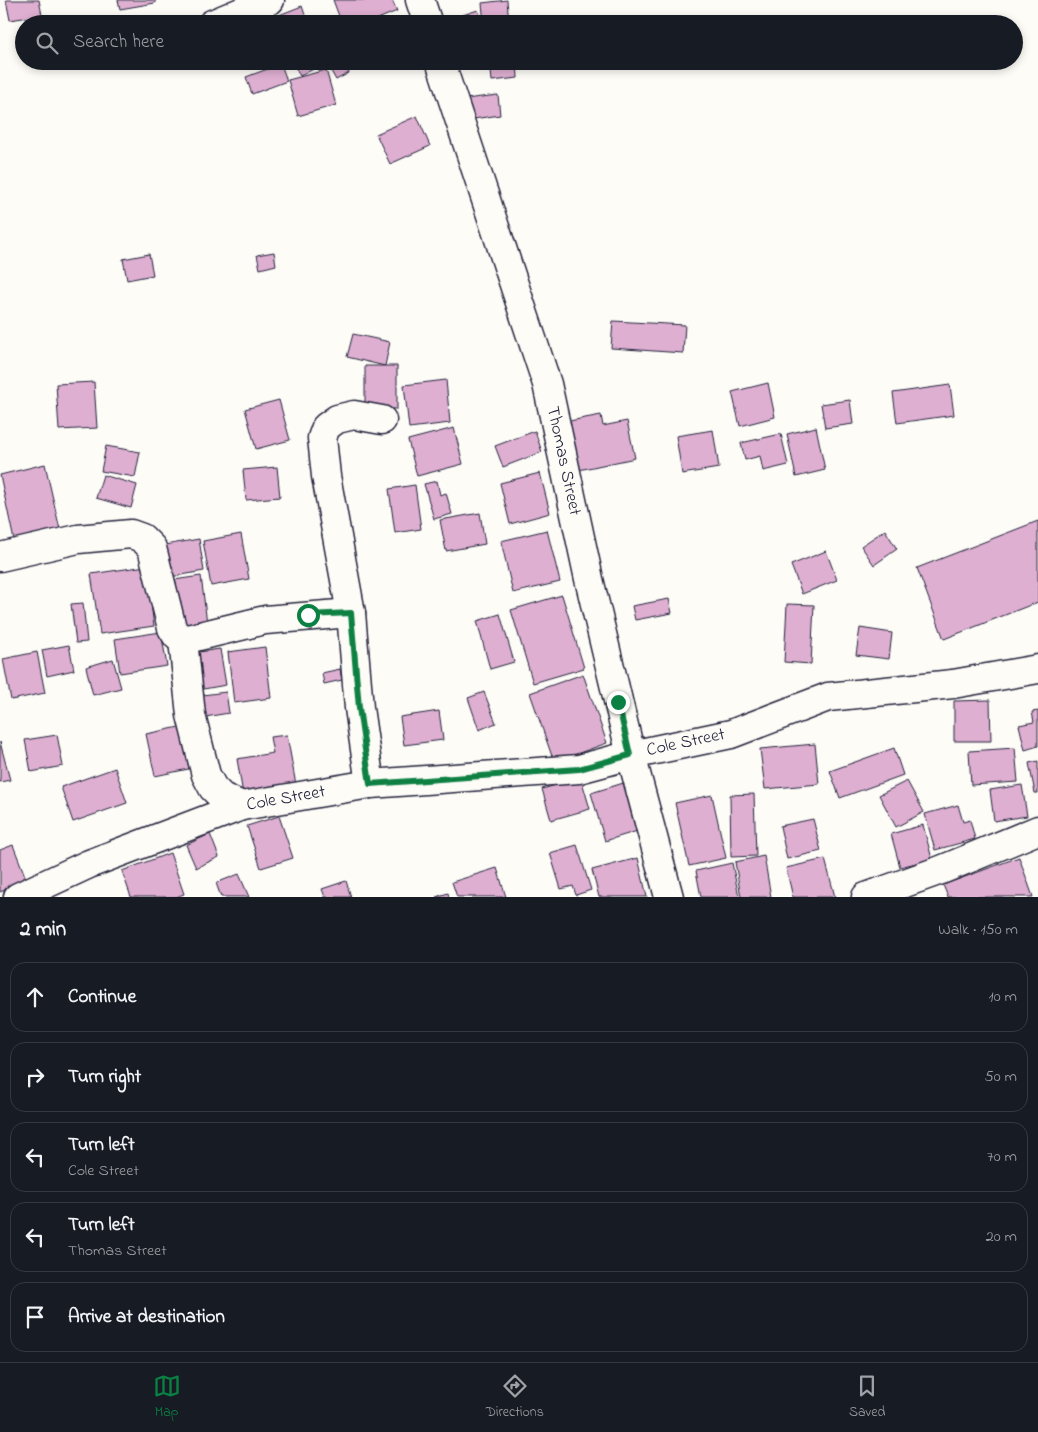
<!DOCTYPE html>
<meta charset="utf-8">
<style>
body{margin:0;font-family:"Indie Flower",sans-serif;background:#242831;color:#f1f3f6}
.stop{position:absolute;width:15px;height:15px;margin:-11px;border:4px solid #0b8043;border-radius:50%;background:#fff}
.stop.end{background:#0b8043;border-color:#fff;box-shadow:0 1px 5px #0008}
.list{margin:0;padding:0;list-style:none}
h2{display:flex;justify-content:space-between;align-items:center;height:65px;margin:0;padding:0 20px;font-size:21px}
h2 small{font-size:16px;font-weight:400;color:#9ea1a6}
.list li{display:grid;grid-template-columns:32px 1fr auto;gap:15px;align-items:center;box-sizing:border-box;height:70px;margin:0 10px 10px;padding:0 10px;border:1px solid #363941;border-radius:15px}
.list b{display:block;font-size:19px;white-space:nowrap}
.list p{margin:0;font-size:16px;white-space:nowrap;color:#9ea1a6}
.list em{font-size:16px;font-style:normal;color:#9ea1a6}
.icon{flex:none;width:28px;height:28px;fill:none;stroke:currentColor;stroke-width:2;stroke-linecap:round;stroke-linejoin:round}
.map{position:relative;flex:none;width:1038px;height:897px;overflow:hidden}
.search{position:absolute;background:#171b24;box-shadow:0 2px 8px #0003;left:15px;right:15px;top:15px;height:55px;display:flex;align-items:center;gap:12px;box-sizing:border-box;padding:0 18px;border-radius:28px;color:#9ea1a6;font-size:19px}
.sheet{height:465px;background:#171b24}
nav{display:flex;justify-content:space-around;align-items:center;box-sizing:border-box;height:70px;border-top:1px solid #363941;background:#171b24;font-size:14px;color:#9ea1a6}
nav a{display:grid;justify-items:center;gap:2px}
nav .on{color:#0b8043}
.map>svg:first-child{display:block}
</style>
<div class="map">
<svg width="1038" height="897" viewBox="0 0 1038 897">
<rect width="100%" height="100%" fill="#fdfcf7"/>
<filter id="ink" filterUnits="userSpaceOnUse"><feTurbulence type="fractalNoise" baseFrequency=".02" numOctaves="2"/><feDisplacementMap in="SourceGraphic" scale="10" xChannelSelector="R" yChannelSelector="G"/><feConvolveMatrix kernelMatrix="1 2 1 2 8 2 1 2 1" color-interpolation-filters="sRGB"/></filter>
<g filter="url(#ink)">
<g fill="#deafd1" stroke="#22223b">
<path d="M6,0h33l3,15 -32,5z"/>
<path d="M118,0h37v3l-35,6z"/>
<path d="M333,0h59l5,11 -31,13h-24z"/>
<path d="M507,0l2,24h-25l-2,-21z"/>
<path d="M302,6l6,18h-52z"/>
<path d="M478,10l5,14h-41l-1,-2z"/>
<path d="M259,61h15l-13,5z"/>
<path d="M292,61h34l1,1 -27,14z"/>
<path d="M490,61h27l1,17 -26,3z"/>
<path d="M281,64l6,17 -35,13 -6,-17z"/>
<path d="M345,64l4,9 -13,7 -5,-9z"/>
<path d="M326,70l10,35 -38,11 -10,-36z"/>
<path d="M498,95l2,20 -40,6 -3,-21z"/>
<path d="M417,116l13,30 -40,18 -14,-30z"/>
<path d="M274,252l2,13 -16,4 -3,-14z"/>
<path d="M149,254l4,21 -26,5 -4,-21z"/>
<path d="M613,321l72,4 -2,28 -72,-5z"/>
<path d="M353,334l37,8 -5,24 -38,-9z"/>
<path d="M365,366h32v43l-32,-1z"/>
<path d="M446,380l4,43 -41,5 -5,-43z"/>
<path d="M94,382l3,46 -38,2 -3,-46z"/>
<path d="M768,383l7,34 -35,9 -8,-34z"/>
<path d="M950,385l4,30 -57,8 -4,-30z"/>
<path d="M279,400l11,40 -34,9 -11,-40z"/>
<path d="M850,400l3,24 -28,4 -4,-24z"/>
<path d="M601,415l2,11 24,-5 8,37 -61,13 -10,-49z"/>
<path d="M816,427l9,43 -29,7 -9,-43z"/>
<path d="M454,428l9,36 -46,12 -9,-36z"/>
<path d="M713,430l6,38 -37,6 -6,-38z"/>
<path d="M535,431l7,21 -39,15 -8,-21z"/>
<path d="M781,434l7,31 -25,6 -3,-15 -15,4 -4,-17z"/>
<path d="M106,446l34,6 -5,25 -34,-6z"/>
<path d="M45,464l16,70 -46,11 -15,-70z"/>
<path d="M277,467l3,30 -34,3 -3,-30z"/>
<path d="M540,473l10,40 -40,11 -10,-41z"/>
<path d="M103,475l34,10 -6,23 -35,-10z"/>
<path d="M437,481l3,14 6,-2 6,21 -18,5 -10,-35z"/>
<path d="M415,485l6,44 -26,4 -6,-44z"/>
<path d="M480,513l5,31 -39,7 -6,-31z"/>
<path d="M1038,521v81l-94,37 -27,-71z"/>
<path d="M547,530l13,52 -47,11 -12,-52z"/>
<path d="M885,530l12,19 -23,16 -13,-19z"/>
<path d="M241,534l8,45 -38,7 -8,-45z"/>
<path d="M199,539l5,32 -34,6 -5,-32z"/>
<path d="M826,551l11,29 -35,14 -11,-29z"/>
<path d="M146,566l8,60 -54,8 -9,-60z"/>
<path d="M201,576l6,47 -27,3 -6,-46z"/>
<path d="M562,595l22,73 -51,15 -22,-73z"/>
<path d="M669,599l3,14 -37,7 -3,-14z"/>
<path d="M83,603l4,39 -11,1 -5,-39z"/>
<path d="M787,604l27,1 -3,59 -27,-2z"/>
<path d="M500,614l14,48 -24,7 -13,-48z"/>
<path d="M860,628l32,5 -3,26 -33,-4z"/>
<path d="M161,632l6,34 -47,7 -5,-34z"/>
<path d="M69,645l5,25 -27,6 -5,-26z"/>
<path d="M265,647l6,51 -37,5 -6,-51z"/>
<path d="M220,649l6,36 -28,5 -6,-37z"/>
<path d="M37,652l8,41 -34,7 -8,-41z"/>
<path d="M113,659l8,29 -28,7 -7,-28z"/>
<path d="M340,669l2,11 -18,4 -2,-11z"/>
<path d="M583,674l24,69 -53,19 -24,-69z"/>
<path d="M226,692l3,21 -30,5 -4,-22z"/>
<path d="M484,692l12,31 -17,7 -11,-32z"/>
<path d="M990,700l1,41h-37v-40z"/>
<path d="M439,711l4,29 -39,5 -4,-28z"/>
<path d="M1038,711v35l-13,4 -6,-25 15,-3 -2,-10z"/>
<path d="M189,725l9,42 -43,9 -9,-42z"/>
<path d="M57,735l6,31 -32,6 -6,-32z"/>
<path d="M287,735l9,50 -53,9 -6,-35 36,-6 -3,-16z"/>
<path d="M0,742l10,38 -10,2z"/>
<path d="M815,744l4,40 -54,5 -5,-40z"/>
<path d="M894,748l9,27 -63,23 -10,-27z"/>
<path d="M1015,748l3,34 -47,3 -2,-34z"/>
<path d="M1038,761v32h-3l-6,-30z"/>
<path d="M115,768l12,35 -54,19 -12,-35z"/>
<path d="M581,778l9,31 -39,11 -9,-31z"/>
<path d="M630,781l14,48 -39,12 -14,-48z"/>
<path d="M907,781l17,31 -28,15 -17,-32z"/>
<path d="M1022,785l5,31 -33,5 -4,-31z"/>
<path d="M754,794l2,62 -25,1 -1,-62z"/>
<path d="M712,795l14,63 -37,8 -14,-63z"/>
<path d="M958,805l5,17 7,-2 5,19 -40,11 -10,-36z"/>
<path d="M279,816l14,42 -32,10 -14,-42z"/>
<path d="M813,819l8,32 -34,8 -7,-33z"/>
<path d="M923,825l9,34 -32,8 -9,-33z"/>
<path d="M210,834l9,23 -23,11 -10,-23z"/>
<path d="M13,845l14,36 -27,11v-42z"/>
<path d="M577,845l14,45 -15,5 -3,-9 -12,3 -11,-36z"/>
<path d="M170,853l14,41 -8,3h-45l-9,-26z"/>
<path d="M764,856l7,41h-30l-6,-35z"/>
<path d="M1019,857l14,40h-85l-5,-12z"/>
<path d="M638,858l9,39h-48l-7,-27z"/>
<path d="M825,859l10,38h-42l-7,-29z"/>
<path d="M732,863l7,34h-38l-5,-26z"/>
<path d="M497,868l9,29h-49l-5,-15z"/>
<path d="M239,874l10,23h-28l-5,-14z"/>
<path d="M346,881l5,16h-26l-3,-8z"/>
<path d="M448,893l1,4h-13z"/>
</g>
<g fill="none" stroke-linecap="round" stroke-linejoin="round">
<defs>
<g id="minor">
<path d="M420,0l8,24"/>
<path d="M212,24l58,-24"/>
<path d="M440,61l107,323 42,195 42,176 38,142"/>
<path d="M0,557l78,-18 53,-5 11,4 10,10 20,80 5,8 6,4 82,-20 86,-7"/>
<path d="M183,640l8,75 15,60 7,13 9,9 20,9"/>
<path d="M370,784l-11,-76 -8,-95 -25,-137 -4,-38 4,-11 11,-8 17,-4 28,5"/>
<path d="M18,897l71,-33 153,-58 128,-22 209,-15 52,-14 100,-21 97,-37 125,-13 85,-15"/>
<path d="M866,897l75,-27 97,-40"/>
</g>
</defs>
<use href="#minor" stroke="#22223b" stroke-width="31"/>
<use href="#minor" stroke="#fdfcf7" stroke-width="28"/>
</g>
</g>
<g fill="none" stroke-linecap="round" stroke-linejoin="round" filter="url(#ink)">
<path stroke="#0b8043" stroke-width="6" d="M308,615l43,-2 8,95 11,76 209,-15 51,-14 -12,-53"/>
</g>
<g text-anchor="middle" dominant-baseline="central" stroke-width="4.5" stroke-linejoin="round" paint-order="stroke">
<g font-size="18" fill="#22223b" stroke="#fdfcf7">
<text transform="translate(563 461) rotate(78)">Thomas Street</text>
<text transform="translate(686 743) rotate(-12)">Cole Street</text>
<text transform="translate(286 799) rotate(-10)">Cole Street</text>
</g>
</g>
</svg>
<div class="stop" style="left:308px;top:615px"></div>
<div class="stop end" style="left:618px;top:702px"></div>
<div class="search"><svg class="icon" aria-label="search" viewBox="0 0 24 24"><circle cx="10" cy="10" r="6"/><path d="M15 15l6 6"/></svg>Search here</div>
</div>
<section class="sheet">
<h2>2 min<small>Walk · 150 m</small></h2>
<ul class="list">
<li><svg class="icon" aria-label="ahead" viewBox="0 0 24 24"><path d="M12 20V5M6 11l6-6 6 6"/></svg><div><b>Continue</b></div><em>10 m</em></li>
<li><svg class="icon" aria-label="right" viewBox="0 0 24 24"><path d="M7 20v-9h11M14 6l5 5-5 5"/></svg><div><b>Turn right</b></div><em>50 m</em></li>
<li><svg class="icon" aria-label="left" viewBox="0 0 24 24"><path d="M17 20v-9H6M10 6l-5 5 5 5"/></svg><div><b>Turn left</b><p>Cole Street</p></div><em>70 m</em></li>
<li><svg class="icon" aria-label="left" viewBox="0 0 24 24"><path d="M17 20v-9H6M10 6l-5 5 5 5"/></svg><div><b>Turn left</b><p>Thomas Street</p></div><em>20 m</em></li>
<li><svg class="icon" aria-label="arrive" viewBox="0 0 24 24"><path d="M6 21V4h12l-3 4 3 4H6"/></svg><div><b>Arrive at destination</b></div></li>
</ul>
</section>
<nav>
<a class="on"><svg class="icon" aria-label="map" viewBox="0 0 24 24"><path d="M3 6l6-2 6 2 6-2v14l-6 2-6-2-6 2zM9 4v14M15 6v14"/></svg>Map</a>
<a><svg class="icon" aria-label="directions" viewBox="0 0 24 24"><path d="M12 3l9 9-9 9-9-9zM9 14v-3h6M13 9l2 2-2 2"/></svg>Directions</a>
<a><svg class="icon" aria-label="saved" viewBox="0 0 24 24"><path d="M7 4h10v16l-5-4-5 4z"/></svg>Saved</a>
</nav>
